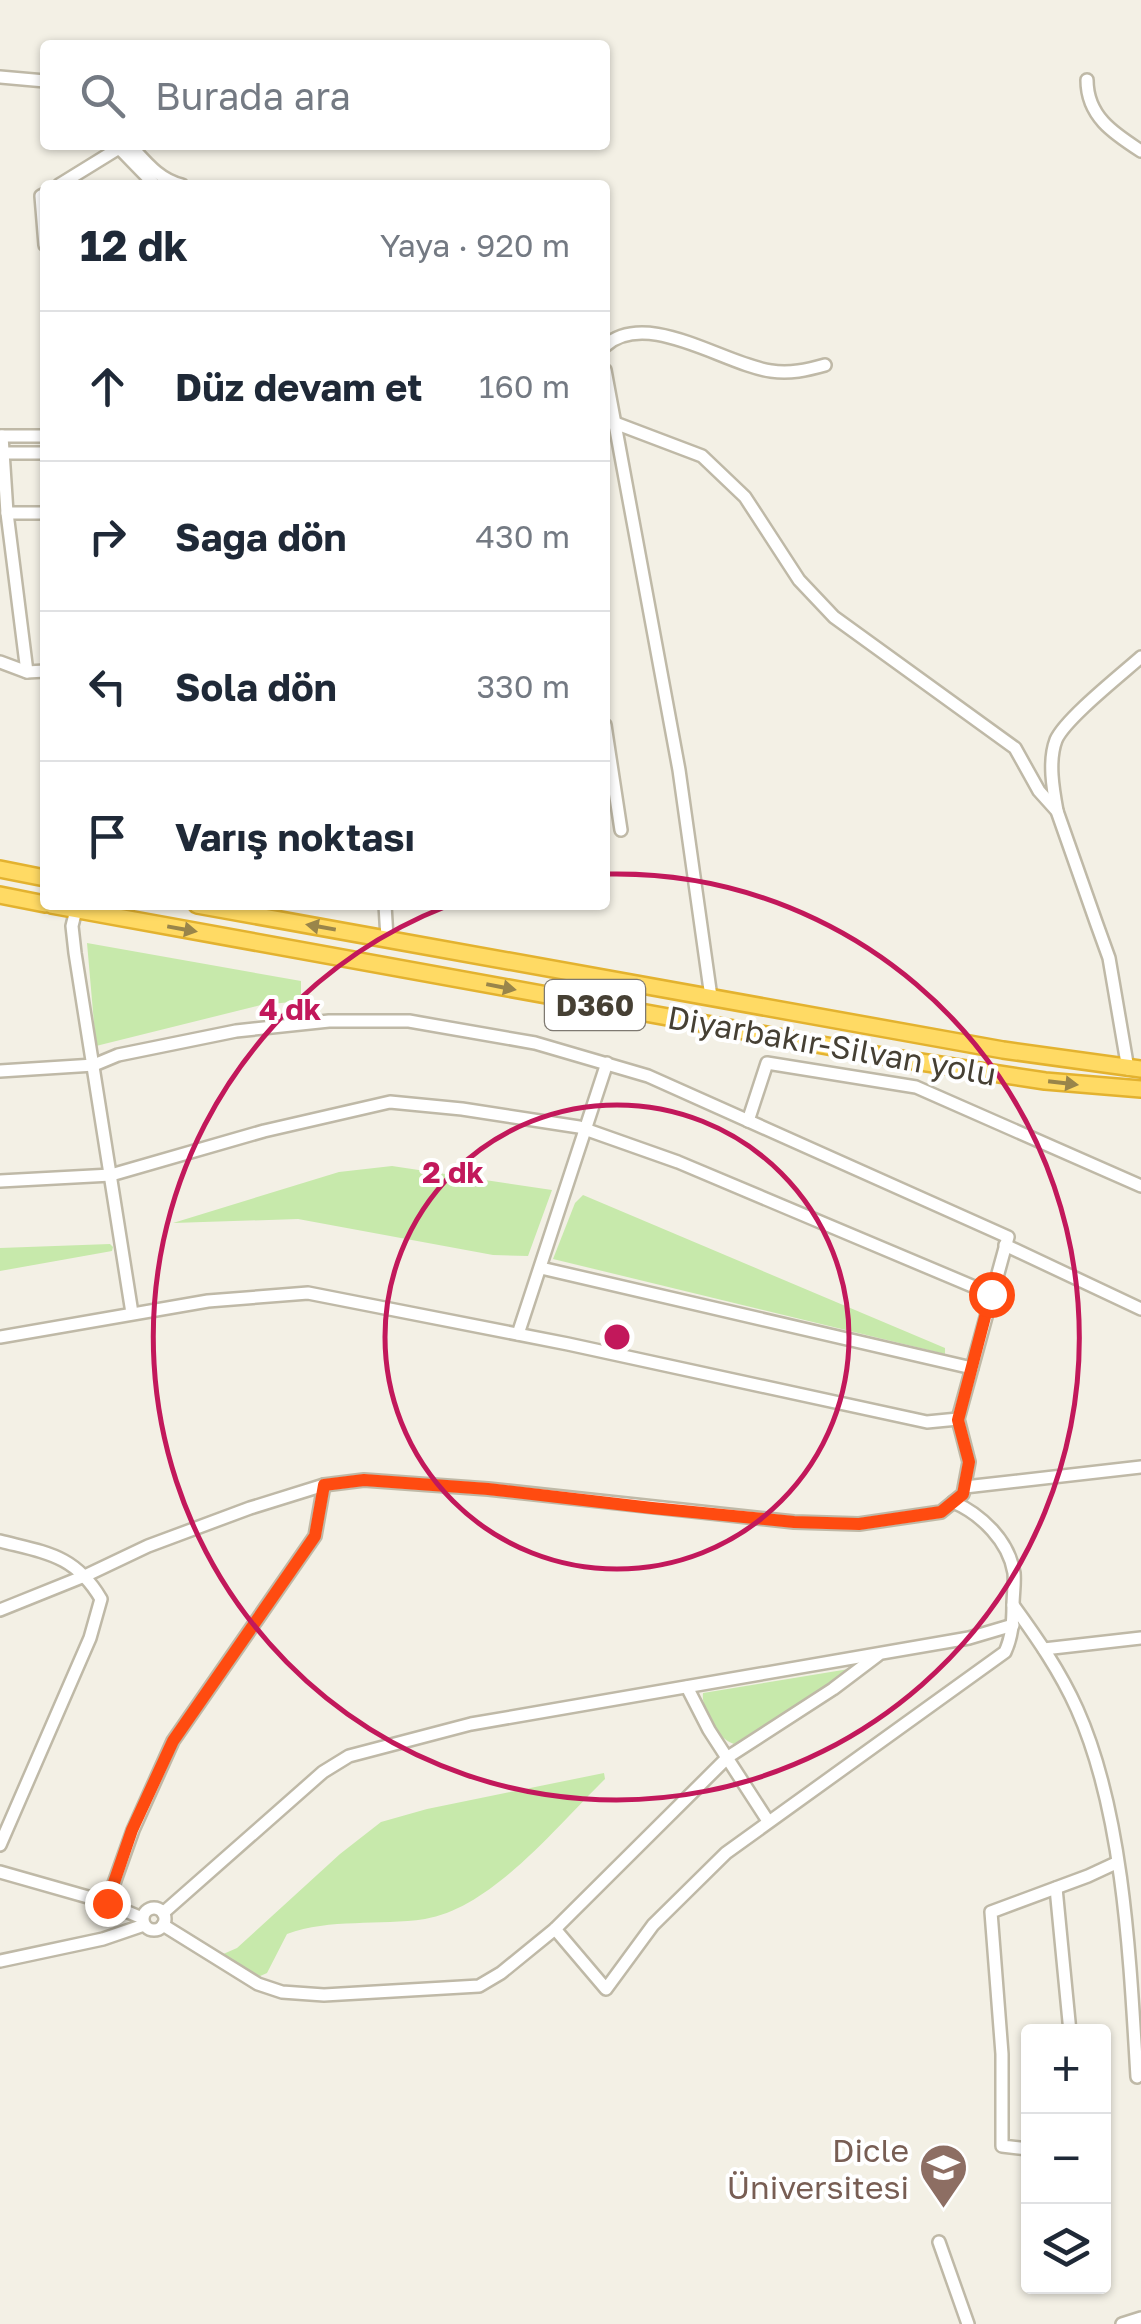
<!DOCTYPE html>
<html lang="tr">
<meta charset="utf-8">
<style>
body{margin:0;font-family:"Golos Text",sans-serif;background:#f2f2f3;color:#1f2937}
.controls{position:absolute;right:30px;bottom:30px;display:grid;overflow:hidden;border-radius:10px;box-shadow:0 2px 8px #0004}
.controls button{width:90px;height:90px;display:grid;place-items:center;padding:0;border:0;border-bottom:2px solid #e0e1e3;background:#fff;color:#1f2937;font:50px sans-serif}
.stop{position:absolute;width:30px;height:30px;margin:-22px;border:8px solid #ff4b10;border-radius:50%;background:#fff}
.stop.end{background:#ff4b10;border-color:#fff;box-shadow:0 2px 10px #0008}
.list{margin:0;padding:0;list-style:none}
h2{display:flex;justify-content:space-between;align-items:center;height:130px;margin:0;padding:0 40px;font-size:42px}
h2 small{font-size:32px;font-weight:400;color:#747a83}
.list li{display:grid;grid-template-columns:65px 1fr auto;gap:30px;align-items:center;box-sizing:border-box;height:150px;padding:0 40px;border-top:2px solid #e0e1e3}
.list b{display:block;font-size:38px;white-space:nowrap}
.list em{font-size:32px;font-style:normal;color:#747a83}
.icon{flex:none;width:55px;height:55px;fill:none;stroke:currentColor;stroke-width:2;stroke-linecap:round;stroke-linejoin:round}
.map{position:relative;flex:none;width:1141px;height:2324px;overflow:hidden}
.search{position:absolute;background:#fff;box-shadow:0 2px 8px #0004;left:40px;top:40px;width:570px;height:110px;display:flex;align-items:center;gap:25px;box-sizing:border-box;padding:0 35px;border-radius:10px;color:#747a83;font-size:38px}
.panel{position:absolute;background:#fff;box-shadow:0 2px 8px #0004;left:40px;top:180px;width:570px;height:730px;border-radius:10px}
.map>svg:first-child{display:block}
</style>
<div class="map">
<svg width="1141" height="2324" viewBox="0 0 1141 2324">
<rect width="100%" height="100%" fill="#f3f0e5"/>
<g fill="#c7e9ab">
<path d="M87,943l214,38v20l-40,4 -165,41z"/>
<path d="M392,1166l160,24 -24,66 -35,-1 -195,-36 -125,4 166,-51z"/>
<path d="M583,1195l362,153v6l-392,-95 22,-56z"/>
<path d="M110,1244l3,3 -1,4 -112,20v-23z"/>
<path d="M855,1668l-121,76c-17,-5 -33,-34 -31,-51z"/>
<path d="M604,1773l1,6c-48,47 -113,129 -180,140 -46,7 -95,-1 -138,15l-20,39 -9,4 -37,-22 16,-7 103,-94 41,-32 46,-13z"/>
</g>
<g fill="none" stroke-linecap="round" stroke-linejoin="round">
<defs>
<g id="minor">
<path d="M0,77l45,4"/>
<path d="M1087,80c0,36 26,53 54,71"/>
<path d="M130,145c15,16 29,35 52,40"/>
<path d="M59,185l60,-37 36,37"/>
<path d="M45,194l-4,2 4,49"/>
<path d="M605,346c42,-38 120,19 166,25 19,3 36,-1 54,-6"/>
<path d="M605,370l74,400 32,227"/>
<path d="M605,423h10l87,33 43,41 54,83 35,37 181,131 24,43 18,20 39,111 13,36 19,111"/>
<path d="M0,436h45"/>
<path d="M2,436l5,77 20,159"/>
<path d="M0,453h45"/>
<path d="M7,513h38"/>
<path d="M0,662l27,10 18,-1"/>
<path d="M605,725l16,105"/>
<path d="M1057,811c-4,-22 -9,-50 -1,-71 9,-21 66,-66 85,-83"/>
<path d="M385,905l2,33"/>
<path d="M76,910l-4,16 3,27 57,360"/>
<path d="M0,1071l94,-6 24,-10 118,-24 93,-10h80l126,22 113,33 360,161 -50,182 11,43 -6,32 -22,18 -82,12 -65,-2 -306,-33 -124,-9 -40,5 -74,23 -102,38 -61,29 -87,35"/>
<path d="M748,1121l19,-58 149,24 225,99"/>
<path d="M0,1181l111,-6 153,-44 126,-29 72,7 117,18 99,35 313,132"/>
<path d="M1005,1245l136,64"/>
<path d="M541,1268l431,100"/>
<path d="M518,1334l89,-271"/>
<path d="M0,1337l208,-36 100,-8 260,51 359,78 31,-3"/>
<path d="M965,1487l176,-20"/>
<path d="M0,1541c47,12 75,14 101,58l-11,39 -90,207"/>
<path d="M1013,1605c24,33 47,66 64,104 47,105 53,253 60,368"/>
<path d="M1044,1649l97,-11"/>
<path d="M687,1687l22,43 59,91"/>
<path d="M0,1872l102,29 40,17"/>
<path d="M1056,1888l14,144"/>
<path d="M107,1903l26,-73 40,-89 142,-205 9,-51"/>
<circle cx="154" cy="1919" r="11"/>
<path d="M163,1913l160,-141 26,-16 122,-32 498,-86 44,-13"/>
<path d="M163,1925l95,59 24,8 42,3 155,-9 22,-13 54,-44 173,-172 105,-68 45,-34"/>
<path d="M555,1929l51,60 47,-64 73,-72 279,-201c7,-15 8,-30 8,-47 0,-10 2,-22 1,-32 -5,-32 -33,-59 -61,-71"/>
<path d="M0,1961l103,-22 41,-14"/>
<path d="M1028,2149l-26,-3v-92l-11,-142 97,-36 28,-13"/>
<path d="M939,2242l29,82"/>
<path d="M1122,2324l19,-6"/>
</g>
<g id="highway">
<path d="M0,869l45,9"/>
<path d="M0,895l45,9"/>
<path d="M51,905l837,152 157,24 96,8"/>
<path d="M197,905l806,145 138,19"/>
</g>
</defs>
<use href="#minor" stroke="#bfb9a7" stroke-width="16"/>
<use href="#highway" stroke="#e3b22f" stroke-width="20"/>
<use href="#minor" stroke="#fff" stroke-width="11"/>
<use href="#highway" stroke="#ffda64" stroke-width="15"/>
</g>
<defs><path id="oneway-solid" d="M-6-.8H1V-3.2L6.5 0L1 3.2V.8H-6Z" transform="scale(2.5)"/></defs>
<g fill="#99854a">
<use href="#oneway-solid" transform="translate(321 927) rotate(-170)"/>
<use href="#oneway-solid" transform="translate(182 929) rotate(10)"/>
<use href="#oneway-solid" transform="translate(501 987) rotate(11)"/>
<use href="#oneway-solid" transform="translate(1063 1083) rotate(7)"/>
</g>
<g fill="none" stroke-linecap="round" stroke-linejoin="round">
<path stroke="#ff4b10" stroke-width="12" d="M107,1903l25,-73 41,-89 142,-205 9,-51 40,-5 124,9 164,19 142,14 65,2 82,-12 22,-18 6,-32 -11,-42 33,-126"/>
</g>
<g fill="none" stroke="#c2185b" stroke-width="5">
<circle cx="617" cy="1337" r="232"/>
<path d="M609 874A463 463 0 1 1 447 906"/>
</g>
<defs>
<symbol id="university-pin" viewBox="-11 -11 22 30"><path d="M0 17L-7.5 6A9.5 9.5 0 1 1 7.5 6Z" fill="#8d6e63" stroke="#fff"/><path d="M0-5L7-2L0 1L-7-2ZM-4 1L0 2.5L4 1V4Q0 6-4 4Z" fill="#fff"/></symbol>
</defs>
<g fill-rule="evenodd">
<use href="#university-pin" x="916" y="2140" width="55" height="75"/>
</g>
<g text-anchor="middle" dominant-baseline="central" stroke-width="8" stroke-linejoin="round" paint-order="stroke">
<rect fill="#fff" stroke="#7e7971" stroke-width="2.5" x="545" y="980" width="100" height="50" rx="8"/>
<g font-size="30" font-weight="bold" fill="#464034">
<text x="595" y="1005">D360</text>
</g>
<g font-size="32" fill="#464034" stroke="#fff">
<text transform="translate(832 1045) rotate(10)">Diyarbakır-Silvan yolu</text>
</g>
<g font-size="32" fill="#785e54" stroke="#fff" text-anchor="end">
<text x="909" y="2150">Dicle<tspan x="909" dy="37">Üniversitesi</tspan></text>
</g>
</g>
<circle cx="617" cy="1337" r="15" fill="#c2185b" stroke="#fff" stroke-width="5"/>
<g font-size="30" text-anchor="middle" font-weight="bold" fill="#c2185b" stroke="#fff" stroke-width="8" stroke-linejoin="round" paint-order="stroke">
<text x="290" y="1020">4 dk</text>
<text x="453" y="1183">2 dk</text>
</g>
</svg>
<div class="controls">
<button>+</button>
<button>−</button>
<button><svg class="icon" aria-label="layers" viewBox="0 0 24 24"><path d="M12 4l9 5-9 5-9-5zM3 14l9 5 9-5"/></svg></button>
</div>
<div class="stop" style="left:991px;top:1294px"></div>
<div class="stop end" style="left:107px;top:1903px"></div>
<div class="search"><svg class="icon" aria-label="search" viewBox="0 0 24 24"><circle cx="10" cy="10" r="6"/><path d="M15 15l6 6"/></svg>Burada ara</div>
<section class="panel">
<h2>12 dk<small>Yaya · 920 m</small></h2>
<ul class="list">
<li><svg class="icon" aria-label="ahead" viewBox="0 0 24 24"><path d="M12 20V5M6 11l6-6 6 6"/></svg><div><b>Düz devam et</b></div><em>160 m</em></li>
<li><svg class="icon" aria-label="right" viewBox="0 0 24 24"><path d="M7 20v-9h11M14 6l5 5-5 5"/></svg><div><b>Sağa dön</b></div><em>430 m</em></li>
<li><svg class="icon" aria-label="left" viewBox="0 0 24 24"><path d="M17 20v-9H6M10 6l-5 5 5 5"/></svg><div><b>Sola dön</b></div><em>330 m</em></li>
<li><svg class="icon" aria-label="arrive" viewBox="0 0 24 24"><path d="M6 21V4h12l-3 4 3 4H6"/></svg><div><b>Varış noktası</b></div></li>
</ul>
</section>
</div>
